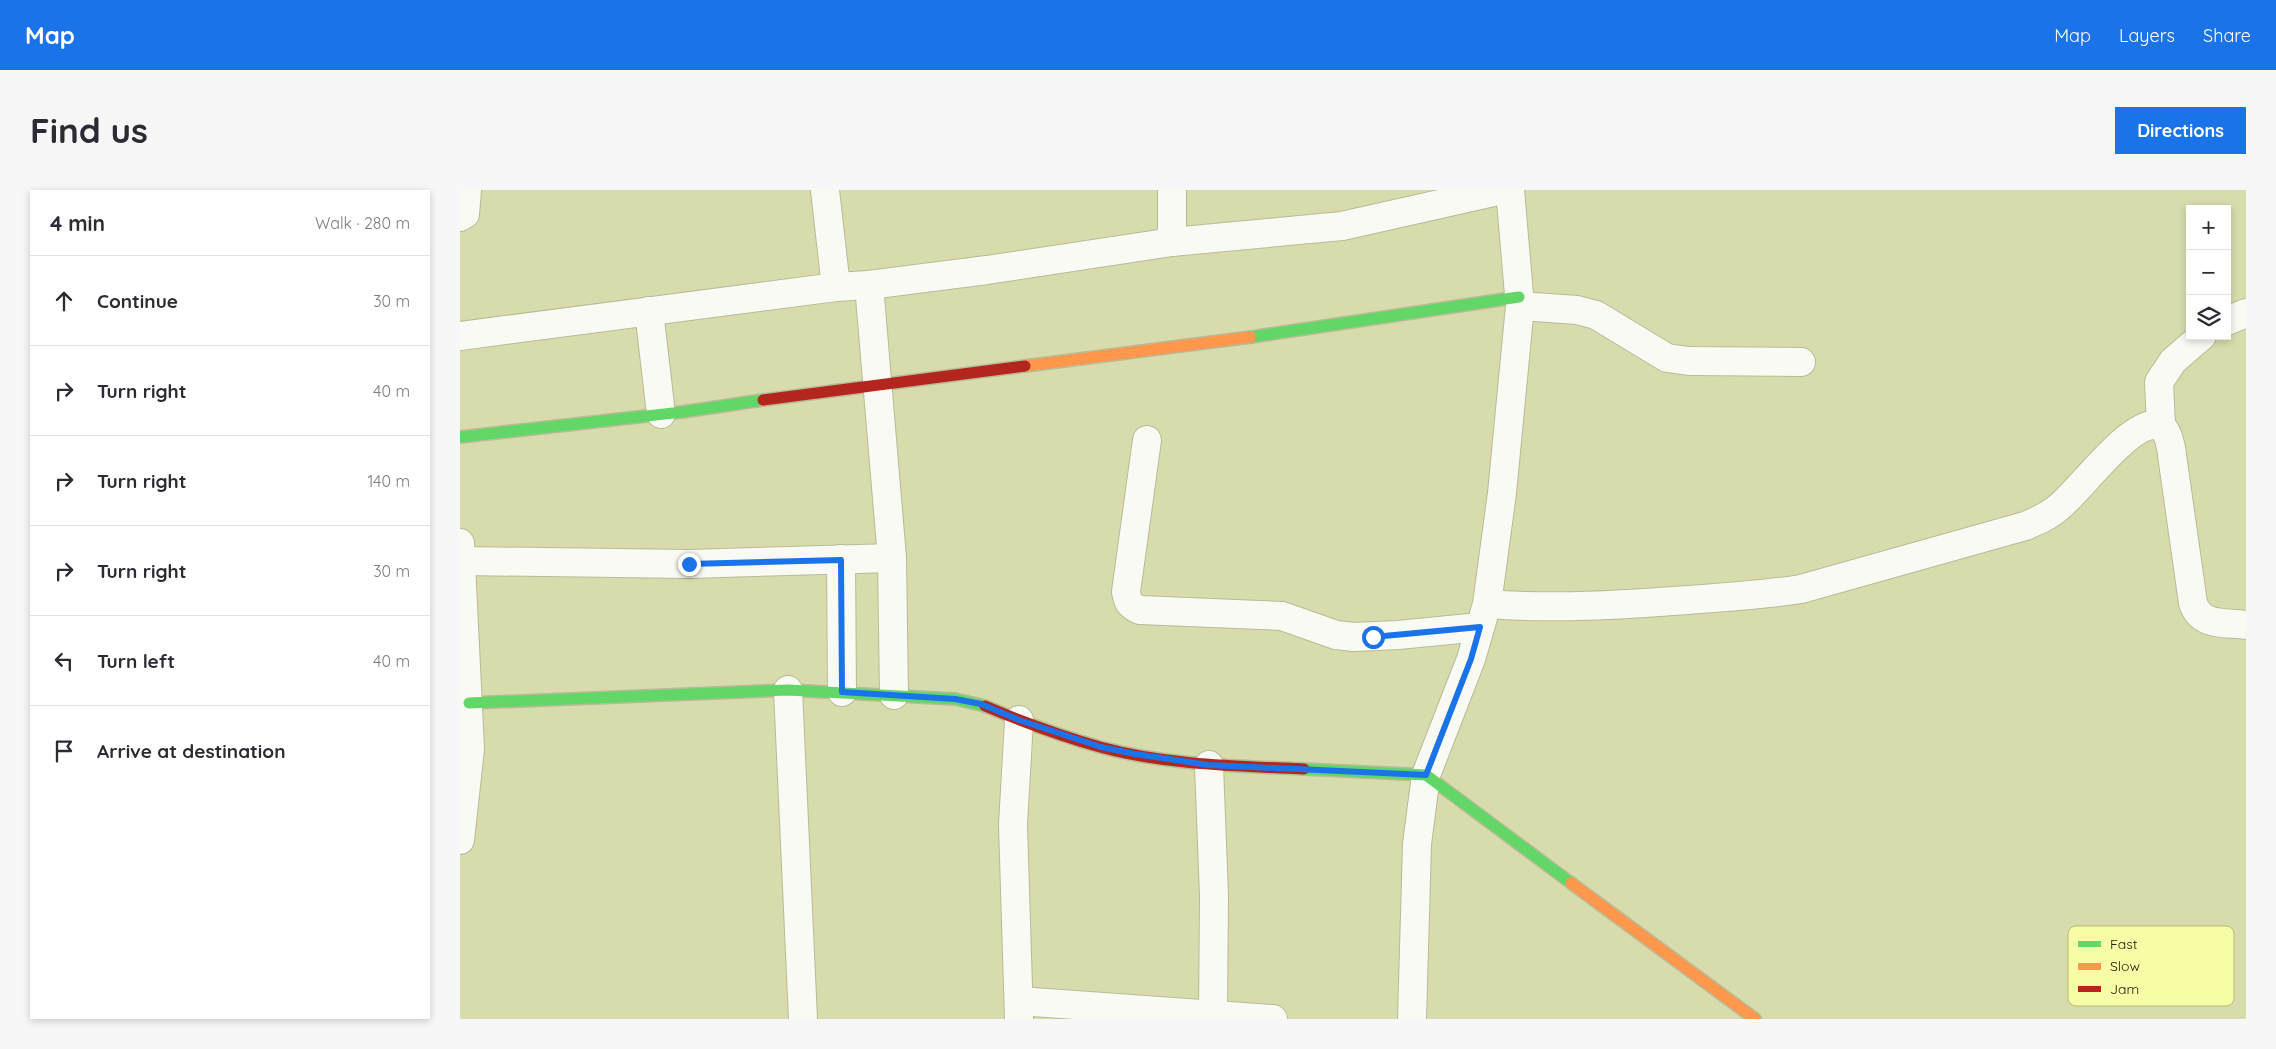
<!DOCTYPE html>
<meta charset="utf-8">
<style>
body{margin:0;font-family:Quicksand,sans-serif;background:#f7f7f7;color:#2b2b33}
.controls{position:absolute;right:15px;top:15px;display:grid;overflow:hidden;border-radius:0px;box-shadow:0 2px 8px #0003}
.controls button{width:45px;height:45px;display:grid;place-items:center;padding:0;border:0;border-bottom:1px solid #e1e1e2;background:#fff;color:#2b2b33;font:25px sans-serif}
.stop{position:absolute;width:15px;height:15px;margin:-11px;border:4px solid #1a73e8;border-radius:50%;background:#fff}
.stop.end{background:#1a73e8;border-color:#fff;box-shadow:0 1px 5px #0008}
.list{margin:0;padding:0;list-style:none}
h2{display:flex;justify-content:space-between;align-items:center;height:65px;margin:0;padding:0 20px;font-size:21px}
h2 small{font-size:16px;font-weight:400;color:#7c7c81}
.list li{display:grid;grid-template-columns:32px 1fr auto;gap:15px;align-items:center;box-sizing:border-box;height:90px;padding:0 20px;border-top:1px solid #e1e1e2}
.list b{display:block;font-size:19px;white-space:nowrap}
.list em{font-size:16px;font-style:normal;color:#7c7c81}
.icon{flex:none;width:28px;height:28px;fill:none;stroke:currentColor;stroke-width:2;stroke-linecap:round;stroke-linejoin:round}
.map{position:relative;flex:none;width:1786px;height:829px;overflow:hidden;border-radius:0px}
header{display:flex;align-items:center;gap:30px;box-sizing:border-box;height:70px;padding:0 25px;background:#1a73e8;color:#fff}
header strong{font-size:24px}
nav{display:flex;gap:28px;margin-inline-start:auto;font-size:18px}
.intro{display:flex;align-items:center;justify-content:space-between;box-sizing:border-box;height:120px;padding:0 30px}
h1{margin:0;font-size:35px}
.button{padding:12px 22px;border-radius:0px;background:#1a73e8;color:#fff;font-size:18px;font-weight:700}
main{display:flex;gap:30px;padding:0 30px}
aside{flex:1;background:#fff;border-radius:0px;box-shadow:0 2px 8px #0003}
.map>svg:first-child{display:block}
</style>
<header>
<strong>Map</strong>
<nav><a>Map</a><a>Layers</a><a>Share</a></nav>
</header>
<div class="intro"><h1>Find us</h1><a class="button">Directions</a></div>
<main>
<aside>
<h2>4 min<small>Walk · 280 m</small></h2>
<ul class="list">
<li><svg class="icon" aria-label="ahead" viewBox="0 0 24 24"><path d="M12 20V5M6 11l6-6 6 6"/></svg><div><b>Continue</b></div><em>30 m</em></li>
<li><svg class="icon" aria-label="right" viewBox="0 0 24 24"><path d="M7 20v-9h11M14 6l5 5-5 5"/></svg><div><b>Turn right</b></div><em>40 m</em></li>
<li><svg class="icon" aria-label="right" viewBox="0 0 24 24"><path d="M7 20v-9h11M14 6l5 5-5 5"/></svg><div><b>Turn right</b></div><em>140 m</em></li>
<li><svg class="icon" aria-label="right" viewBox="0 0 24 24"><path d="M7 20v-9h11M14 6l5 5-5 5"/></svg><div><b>Turn right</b></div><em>30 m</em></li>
<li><svg class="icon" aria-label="left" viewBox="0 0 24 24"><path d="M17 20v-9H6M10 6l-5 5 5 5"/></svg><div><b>Turn left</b></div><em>40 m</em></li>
<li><svg class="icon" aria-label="arrive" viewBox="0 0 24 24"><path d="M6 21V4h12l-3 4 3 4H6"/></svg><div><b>Arrive at destination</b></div></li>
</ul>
</aside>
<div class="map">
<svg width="1786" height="829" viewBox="0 0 1786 829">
<rect width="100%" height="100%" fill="#d8dcad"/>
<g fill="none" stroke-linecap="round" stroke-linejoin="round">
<defs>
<g id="street">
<path d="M365,0l11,97"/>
<path d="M712,0v52"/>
<path d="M0,27l5,-3 2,-24"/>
<path d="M409,95l23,273 2,137"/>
<path d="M1060,116l57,4 19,5 71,43 22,3 112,1"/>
<path d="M189,121l12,103"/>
<path d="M1767,131l19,-8"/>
<path d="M0,146l376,-49 33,-2 118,-15 185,-28 170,-16 160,-36"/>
<path d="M1701,236l-2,-44 14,-21 29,-25"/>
<path d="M687,250l-21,152c2,11 4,14 14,18l142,6 54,19 18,2 44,-2 82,-8"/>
<path d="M0,353l10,206 -10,91"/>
<path d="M381,369l1,133"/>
<path d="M1,371l228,3 203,-6"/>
<path d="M1027,414c67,5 134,1 201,-4 38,-3 75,-5 113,-11l224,-63c12,-5 24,-10 34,-19 22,-18 68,-82 95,-82 12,-1 15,14 17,23l22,155c8,24 31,19 53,22"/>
<path d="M328,500l15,329"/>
<path d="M559,530l-6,105 6,194"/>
<path d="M749,575l5,131 -1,119"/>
<path d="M559,811l254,18"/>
<path d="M952,829l5,-175 9,-69 45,-116 16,-55 15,-111 18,-187 -10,-116"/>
</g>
<g id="fast">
<path d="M791,147l268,-40"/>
<path d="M0,247l222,-25 81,-12"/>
<path d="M9,513l319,-13 167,9 30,7"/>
<path d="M844,579l122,6 145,108"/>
</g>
<g id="slow">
<path d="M565,176l226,-29"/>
<path d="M1111,693l184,136"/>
</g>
<g id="jam">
<path d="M303,210l262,-34"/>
<path d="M525,516c38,16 76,30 115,41 66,18 136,19 204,22"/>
</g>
</defs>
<use href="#street" stroke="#b8bb96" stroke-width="30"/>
<use href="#fast" stroke="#b8bb96" stroke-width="14"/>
<use href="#slow" stroke="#b8bb96" stroke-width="14"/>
<use href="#jam" stroke="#b8bb96" stroke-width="14"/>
<use href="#street" stroke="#f9faf3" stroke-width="28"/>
<use href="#fast" stroke="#63d668" stroke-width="11"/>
<use href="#slow" stroke="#ff974d" stroke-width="11"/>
<use href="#jam" stroke="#b3261e" stroke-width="11"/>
</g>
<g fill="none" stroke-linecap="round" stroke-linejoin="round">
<path stroke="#1a73e8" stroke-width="6" d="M229,374l152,-4 1,132 113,7 26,5 38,16 82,27 34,7 74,11 217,10 45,-116 9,-32 -107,10"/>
</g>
<rect x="1608" y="736" width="166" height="80" rx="8" fill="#f6fda6" stroke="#b6bb74" stroke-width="1"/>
<rect x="1618" y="751" width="23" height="6" fill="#63d668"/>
<rect x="1618" y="773" width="23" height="7" fill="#ff974d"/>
<rect x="1618" y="796" width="23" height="6" fill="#b3261e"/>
<g font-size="14" fill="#202100">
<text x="1650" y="759">Fast</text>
<text x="1650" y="781">Slow</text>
<text x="1650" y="804">Jam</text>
</g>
</svg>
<div class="controls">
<button>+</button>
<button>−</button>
<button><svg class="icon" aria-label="layers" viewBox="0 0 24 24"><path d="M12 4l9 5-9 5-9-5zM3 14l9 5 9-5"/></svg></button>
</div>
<div class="stop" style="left:913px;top:447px"></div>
<div class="stop end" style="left:229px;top:374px"></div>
</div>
</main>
